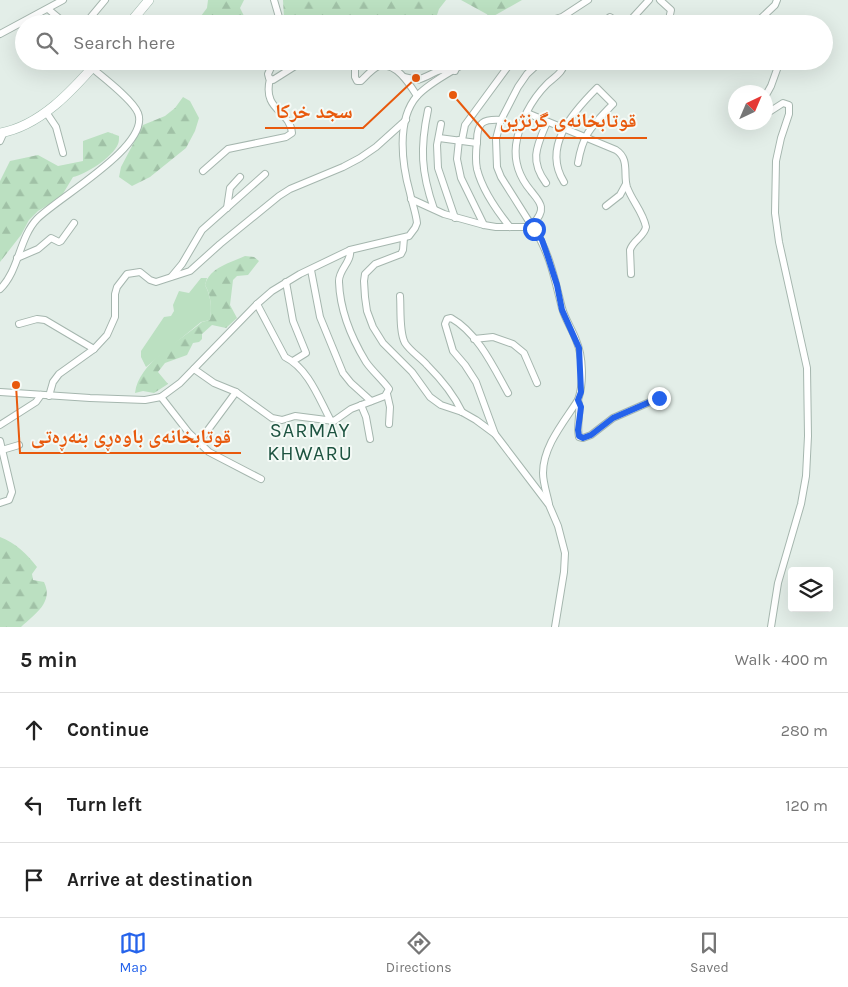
<!DOCTYPE html>
<meta charset="utf-8">
<style>
body{margin:0;font-family:Karla,"Noto Naskh Arabic",sans-serif;background:#f6f6f6;color:#222}
.controls{position:absolute;right:15px;bottom:15px;display:grid;overflow:hidden;border-radius:5px;box-shadow:0 5px 20px #0002}
.controls button{width:45px;height:45px;display:grid;place-items:center;padding:0;border:0;border-bottom:1px solid #e0e0e0;background:#fff;color:#222;font:25px sans-serif}
.compass{position:absolute;left:728px;top:85px;width:45px;height:45px;border-radius:50%;background:#fff;box-shadow:0 5px 20px #0002;rotate:44deg}
.stop{position:absolute;width:15px;height:15px;margin:-11px;border:4px solid #2563eb;border-radius:50%;background:#fff}
.stop.end{background:#2563eb;border-color:#fff;box-shadow:0 1px 5px #0008}
.list{margin:0;padding:0;list-style:none}
h2{display:flex;justify-content:space-between;align-items:center;height:65px;margin:0;padding:0 20px;font-size:21px}
h2 small{font-size:16px;font-weight:400;color:#767676}
.list li{display:grid;grid-template-columns:32px 1fr auto;gap:15px;align-items:center;box-sizing:border-box;height:75px;padding:0 20px;border-top:1px solid #e0e0e0}
.list b{display:block;font-size:19px;white-space:nowrap}
.list em{font-size:16px;font-style:normal;color:#767676}
.icon{flex:none;width:28px;height:28px;fill:none;stroke:currentColor;stroke-width:2;stroke-linecap:round;stroke-linejoin:round}
.map{position:relative;flex:none;width:848px;height:627px;overflow:hidden}
.search{position:absolute;background:#fff;box-shadow:0 5px 20px #0002;left:15px;right:15px;top:15px;height:55px;display:flex;align-items:center;gap:12px;box-sizing:border-box;padding:0 18px;border-radius:28px;color:#767676;font-size:19px}
.sheet{height:290px;background:#fff}
nav{display:flex;justify-content:space-around;align-items:center;box-sizing:border-box;height:70px;border-top:1px solid #e0e0e0;background:#fff;font-size:14px;color:#767676}
nav a{display:grid;justify-items:center;gap:2px}
nav .on{color:#2563eb}
.map>svg:first-child{display:block}
</style>
<div class="map">
<svg width="848" height="627" viewBox="0 0 848 627">
<defs>
<pattern id="forest-firs" width="22" height="20" patternUnits="userSpaceOnUse" patternTransform="scale(1.25)"><rect width="22" height="20" fill="#bbe0c1"/><path d="M5 1l3.5 6h-7zM16 11l3.5 6h-7z" fill="#a0c1a6"/></pattern>
</defs>
<rect width="100%" height="100%" fill="#e3eee8"/>
<path fill="#bbe0c1" d="M201,278h6l-2,7c6,11 7,23 5,35l-9,2 -55,45 -5,-10v-6l23,-34 7,-1 3,-5 -1,-6 6,-14 10,2z"/>
<g fill="url(#forest-firs)">
<path d="M208,0h36l-4,8 8,16h-53l12,-16z"/>
<path d="M283,0h163l-7,9 -5,15h-144l-6,-7z"/>
<path d="M461,0h61l-30,17z"/>
<path d="M197,61h38l-17,9 -21,-6z"/>
<path d="M183,97l7,4 9,17 -4,13 -9,17 -36,29 -18,9 -13,-9 2,-10 22,-42 22,-9 10,-8z"/>
<path d="M108,132l11,4c0,3 0,6 -1,8 -5,13 -33,31 -45,33l-12,20 -23,14 -9,9 -8,15 -21,27v-81l10,-20 28,-6 20,11 25,-5v-20z"/>
<path d="M245,256l9,1 5,4 -11,14 -11,1 -4,4 -3,25 7,13 -11,10 -14,-3 -10,9v5l-3,3 -6,1 -6,12 -22,8 -7,9 10,12 -14,9 -11,-2 -8,2c4,-31 44,-51 67,-71l8,-2c2,-12 1,-25 -5,-35 5,-18 25,-22 40,-29z"/>
<path d="M0,537c16,6 27,17 37,30l-5,7 1,6 11,2c10,20 -9,32 -23,45h-21z"/>
</g>
<g fill="none" stroke-linecap="round" stroke-linejoin="round">
<defs>
<g id="street">
<path d="M274,0l7,24"/>
<path d="M660,0l11,10 -3,14"/>
<path d="M48,9l18,15"/>
<path d="M85,24l20,-24"/>
<path d="M538,24l24,-7 26,-17"/>
<path d="M601,24l9,-7 11,7"/>
<path d="M627,24l22,-24"/>
<path d="M755,24l20,-19 2,-5"/>
<path d="M0,34l63,-34"/>
<path d="M274,61l-6,13 1,4 4,2 30,-19"/>
<path d="M355,61v16l2,4h4c5,-5 12,-13 18,-15 18,-4 31,19 38,30"/>
<path d="M404,77l13,3c16,-4 20,-14 38,-9"/>
<path d="M766,95l5,-9 9,-25"/>
<path d="M428,110c-8,38 -7,62 6,99"/>
<path d="M46,112l10,15 7,26"/>
<path d="M527,113l89,37c14,9 7,24 11,37 5,14 16,25 19,40 -2,10 -13,13 -16,23l1,24"/>
<path d="M766,114l17,-11 6,2v9l-8,24 -5,23 -1,52 4,29 28,126 1,68 -2,40 -5,28 -23,79 -7,44"/>
<path d="M501,120c-18,-1 -24,2 -24,21 -1,9 -2,19 0,28 5,20 20,42 33,58"/>
<path d="M441,124l-4,21 1,23 17,50"/>
<path d="M439,138l38,5"/>
<path d="M459,140l-2,19 4,19 23,47"/>
<path d="M462,140l3,-15 47,-64"/>
<path d="M0,141l4,-9"/>
<path d="M203,171l25,-22 58,-12 6,-4c-2,-23 -30,-22 -22,-54"/>
<path d="M564,182c-22,-35 8,-69 33,-94l16,16c-21,22 -30,29 -35,59"/>
<path d="M546,183c-17,-23 -9,-37 1,-61"/>
<path d="M411,199l33,15 40,11 12,2h30"/>
<path d="M606,206l14,-11 6,-11"/>
<path d="M227,208l3,-20 10,-11"/>
<path d="M530,223l-29,-46 -4,-10 -1,-28 5,-19 17,-33 9,-13 14,-13"/>
<path d="M533,224c4,-5 9,-10 8,-17 -1,-6 -7,-12 -10,-16 -11,-13 -17,-29 -15,-46 3,-22 15,-45 31,-61 6,-6 18,-12 17,-23"/>
<path d="M534,229c16,24 21,52 28,79 3,11 10,21 14,32 7,16 8,43 2,60 -14,22 -35,46 -35,73 0,10 4,21 6,31"/>
<path d="M404,238l-1,12 -2,4 -26,10 -10,10 -1,7 1,16 2,14 6,16 10,16 29,29 18,25 11,8 21,7 14,8 19,14 54,71 9,21 7,27 -1,19 -9,55"/>
<path d="M17,258l21,-9 13,-11 8,4 2,-1 13,-18"/>
<path d="M311,270l9,47 23,56 8,10 20,18"/>
<path d="M172,276l10,-12 20,-34 63,-56"/>
<path d="M286,282l7,39 13,32 -13,8"/>
<path d="M0,289c19,-18 19,-51 37,-70 20,-21 114,-73 101,-106 -5,-13 -34,-35 -46,-45"/>
<path d="M400,296c1,12 -1,36 5,47 5,8 16,15 22,22 14,14 27,30 35,47"/>
<path d="M257,304l28,53c24,12 34,42 46,64"/>
<path d="M19,324l18,-5 8,1 49,29"/>
<path d="M474,339l19,-2 20,7 11,9 13,30"/>
<path d="M194,369l20,14 22,9 36,26 10,2 13,-4 39,5 17,-12 34,-13 4,-7c-7,-10 -16,-17 -23,-27 -14,-23 -26,-52 -27,-80 -1,-12 13,-20 11,-32"/>
<path d="M0,392l90,6 55,2 16,-3 19,-14 77,-79 15,-13 28,-17 50,-24 59,-14 6,-8 2,-5c-1,-10 -5,-20 -7,-30 -8,-28 -14,-73 7,-97 14,-15 35,-24 51,-35"/>
<path d="M387,394l3,13 -1,17"/>
<path d="M49,396l4,-14 6,-8 35,-25 13,-14 8,-18v-23l2,-7 10,-13 13,-2 10,8 6,2 34,-11 30,-27 59,-48 11,-7 53,-22 17,-9 16,-11 30,-27"/>
<path d="M161,397l28,36 20,19 52,27"/>
<path d="M578,400c4,12 -2,24 1,37l4,1 8,-3 22,-17 46,-20"/>
<path d="M361,405l5,12 4,22"/>
<path d="M0,425l36,-23 5,-7"/>
<path d="M495,434l-19,-52 -11,-17 -12,-14 -8,-27 2,-5 4,-1c27,15 43,50 57,75"/>
<path d="M0,441l12,51 -3,8 -9,3"/>
<path d="M199,442l37,-50"/>
<path d="M2,450l17,-5"/>
</g>
<g id="secondary">
<path d="M129,24l20,-24"/>
<path d="M0,133c40,-7 72,-42 98,-72"/>
</g>
</defs>
<use href="#street" stroke="#a5b6ae" stroke-width="8"/>
<use href="#secondary" stroke="#a1baae" stroke-width="10"/>
<use href="#street" stroke="#fff" stroke-width="6"/>
<use href="#secondary" stroke="#fff" stroke-width="9"/>
</g>
<g fill="none" stroke-linecap="round" stroke-linejoin="round">
<path stroke="#2563eb" stroke-width="6" d="M534,229l8,11 6,17 9,28 5,25 17,38 2,44 -3,8 3,7 -3,23 1,6 4,2 8,-3 22,-17 46,-20"/>
</g>
<g text-anchor="middle" dominant-baseline="central" stroke-width="4" stroke-linejoin="round" paint-order="stroke">
<g font-size="20" letter-spacing="1" fill="#1d5340" stroke="#f4faf6">
<text x="310" y="430">SARMAY<tspan x="310" dy="23">KHWARU</tspan></text>
</g>
</g>
<path fill="none" stroke="#e8590c" stroke-width="2" d="M416 78L363 128H265M453 95L490 138H647M16 385L20 453H241"/>
<g fill="#e8590c" stroke="#f4faf6" stroke-width="2">
<circle cx="416" cy="78" r="5"/>
<circle cx="453" cy="95" r="5"/>
<circle cx="16" cy="385" r="5"/>
</g>
<g font-size="20" text-anchor="middle" font-weight="bold" fill="#e8590c" stroke="#f4faf6" stroke-width="4" stroke-linejoin="round" paint-order="stroke">
<text x="314" y="118">سجد خركا</text>
<text x="568" y="127">قوتابخانەی گرنژین</text>
<text x="131" y="443">قوتابخانەی باوەڕی بنەڕەتی</text>
</g>
</svg>
<div class="controls">
<button><svg class="icon" aria-label="layers" viewBox="0 0 24 24"><path d="M12 4l9 5-9 5-9-5zM3 14l9 5 9-5"/></svg></button>
</div>
<svg class="compass" viewBox="-18 -18 36 36"><path d="M0-13l5 13h-10z" fill="#e53935"/><path d="M0 13l5-13h-10z" fill="#767676"/></svg>
<div class="stop" style="left:534px;top:229px"></div>
<div class="stop end" style="left:659px;top:398px"></div>
<div class="search"><svg class="icon" aria-label="search" viewBox="0 0 24 24"><circle cx="10" cy="10" r="6"/><path d="M15 15l6 6"/></svg>Search here</div>
</div>
<section class="sheet">
<h2>5 min<small>Walk · 400 m</small></h2>
<ul class="list">
<li><svg class="icon" aria-label="ahead" viewBox="0 0 24 24"><path d="M12 20V5M6 11l6-6 6 6"/></svg><div><b>Continue</b></div><em>280 m</em></li>
<li><svg class="icon" aria-label="left" viewBox="0 0 24 24"><path d="M17 20v-9H6M10 6l-5 5 5 5"/></svg><div><b>Turn left</b></div><em>120 m</em></li>
<li><svg class="icon" aria-label="arrive" viewBox="0 0 24 24"><path d="M6 21V4h12l-3 4 3 4H6"/></svg><div><b>Arrive at destination</b></div></li>
</ul>
</section>
<nav>
<a class="on"><svg class="icon" aria-label="map" viewBox="0 0 24 24"><path d="M3 6l6-2 6 2 6-2v14l-6 2-6-2-6 2zM9 4v14M15 6v14"/></svg>Map</a>
<a><svg class="icon" aria-label="directions" viewBox="0 0 24 24"><path d="M12 3l9 9-9 9-9-9zM9 14v-3h6M13 9l2 2-2 2"/></svg>Directions</a>
<a><svg class="icon" aria-label="saved" viewBox="0 0 24 24"><path d="M7 4h10v16l-5-4-5 4z"/></svg>Saved</a>
</nav>
